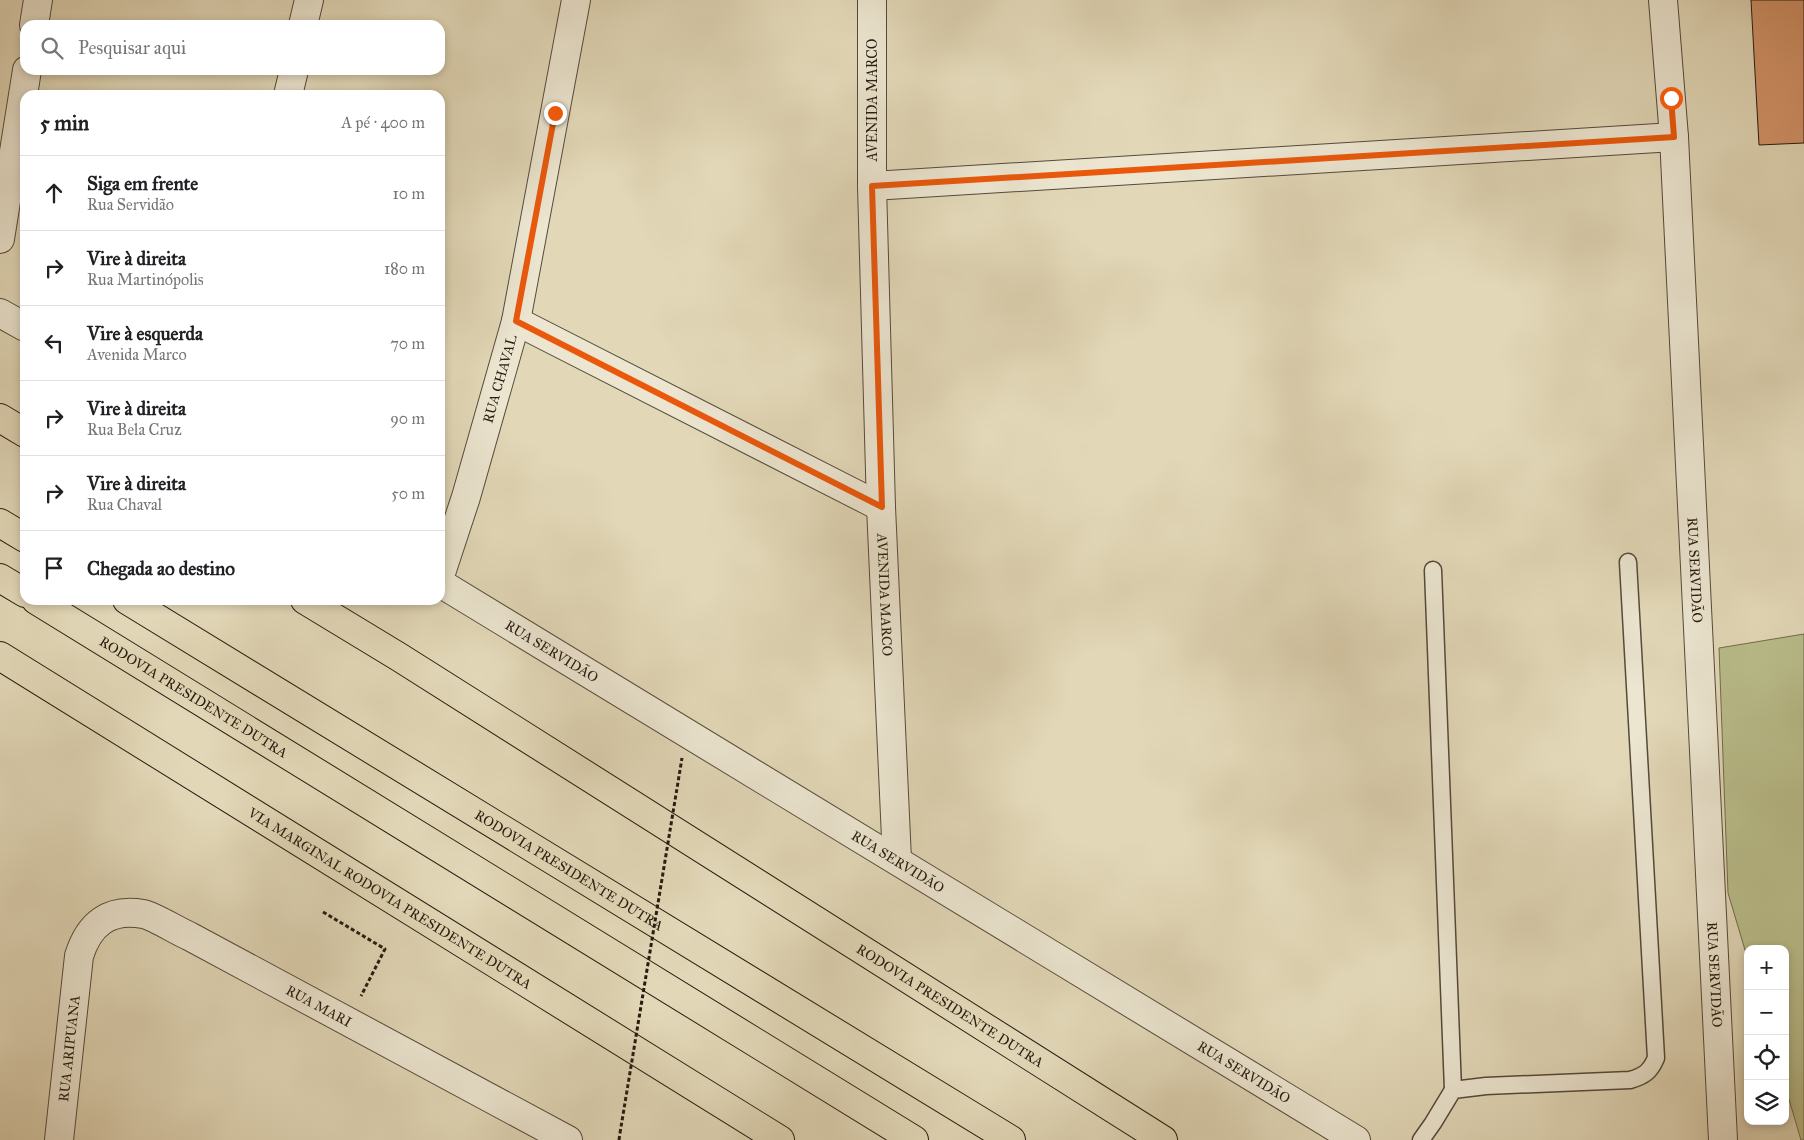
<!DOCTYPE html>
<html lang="pt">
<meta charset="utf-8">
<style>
body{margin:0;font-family:"IM FELL Great Primer",serif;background:#f6f6f6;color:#202124}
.controls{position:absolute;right:15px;bottom:15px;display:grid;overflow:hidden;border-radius:10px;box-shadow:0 2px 8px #0003}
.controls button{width:45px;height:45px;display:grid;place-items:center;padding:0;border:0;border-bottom:1px solid #e0e0e0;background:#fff;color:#202124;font:25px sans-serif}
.stop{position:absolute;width:15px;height:15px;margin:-11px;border:4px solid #ea580c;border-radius:50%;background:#fff}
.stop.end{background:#ea580c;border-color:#fff;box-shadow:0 1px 5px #0008}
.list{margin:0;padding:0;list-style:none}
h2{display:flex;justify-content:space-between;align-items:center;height:65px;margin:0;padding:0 20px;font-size:21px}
h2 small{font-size:16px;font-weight:400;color:#757577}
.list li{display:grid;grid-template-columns:32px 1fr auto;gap:15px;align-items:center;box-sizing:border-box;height:75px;padding:0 20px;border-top:1px solid #e0e0e0}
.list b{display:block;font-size:19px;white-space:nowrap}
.list p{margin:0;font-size:16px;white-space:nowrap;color:#757577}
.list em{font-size:16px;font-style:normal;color:#757577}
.icon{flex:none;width:28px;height:28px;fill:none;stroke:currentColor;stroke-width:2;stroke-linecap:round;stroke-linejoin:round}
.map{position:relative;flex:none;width:1804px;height:1140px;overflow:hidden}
.search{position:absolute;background:#fff;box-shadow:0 2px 8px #0003;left:20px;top:20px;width:425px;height:55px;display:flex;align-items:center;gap:12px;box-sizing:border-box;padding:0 18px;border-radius:15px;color:#757577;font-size:19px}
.panel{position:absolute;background:#fff;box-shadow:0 2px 8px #0003;left:20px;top:90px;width:425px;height:515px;border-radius:15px}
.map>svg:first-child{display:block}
</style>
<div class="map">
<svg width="1804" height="1140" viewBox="0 0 1804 1140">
<rect width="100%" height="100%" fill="#e2d8b8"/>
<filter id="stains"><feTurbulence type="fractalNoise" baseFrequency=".004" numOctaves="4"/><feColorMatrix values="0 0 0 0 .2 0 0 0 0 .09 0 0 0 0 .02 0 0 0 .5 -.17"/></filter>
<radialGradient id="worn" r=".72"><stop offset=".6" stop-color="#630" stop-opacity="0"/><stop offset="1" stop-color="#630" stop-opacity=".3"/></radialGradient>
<path fill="#b9bd8b" stroke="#706c4e" d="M1804,634v506h-3l-16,-54v-137h-37v11l-20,-67 -9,-245z"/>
<path fill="#d3946a" stroke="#261b10" d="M1751,0h53v143l-45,2z"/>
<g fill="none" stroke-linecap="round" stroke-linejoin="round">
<defs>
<g id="lane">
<path d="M1433,570l20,520"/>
<path d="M1421,1140l12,-17 20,-33 33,-4 144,-6c14,-4 20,-8 26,-22l-28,-496"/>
</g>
<g id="street">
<path id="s1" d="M872,0v186l9,321 16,353"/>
<path id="s2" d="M1663,0l11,137 49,1003"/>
<path d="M34,25l4,-25"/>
<path d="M303,25l6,-25"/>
<path d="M288,95l6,-25"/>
<path d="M872,186l802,-49"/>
<path d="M0,239l27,-169"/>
<path d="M0,313l25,14"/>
<path d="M516,321l365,186"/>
<path id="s3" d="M440,576l26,-79 50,-176 60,-321"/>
<path id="s4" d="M440,583l916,557"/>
<path id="s5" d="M59,1140l20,-184c10,-32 30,-48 64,-42 11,2 34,17 46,22l379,204"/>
</g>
<g id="highway">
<path d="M0,418l25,15"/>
<path d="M0,523l25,15"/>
<path d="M0,578l25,15"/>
<path id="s6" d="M36,600l878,540"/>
<path id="s7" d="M127,600l884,540"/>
<path id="s8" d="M305,600l94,57 764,483"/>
<path id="s9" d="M0,656l780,484"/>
</g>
</defs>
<use href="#lane" stroke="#554a3a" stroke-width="19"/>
<use href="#street" stroke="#554a3a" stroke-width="30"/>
<use href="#highway" stroke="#261b10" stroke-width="30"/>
<g stroke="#261b10" stroke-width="3" stroke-dasharray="4 2.5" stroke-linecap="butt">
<path d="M323,912l62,37 -24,47"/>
<path d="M619,1140l1,-7"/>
</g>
<use href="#lane" stroke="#ece6d1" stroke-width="16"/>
<use href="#street" stroke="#ece6d1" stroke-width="28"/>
<use href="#highway" stroke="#e2d8b8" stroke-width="28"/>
<path stroke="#261b10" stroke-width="3" stroke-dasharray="4 2.5" stroke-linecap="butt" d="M620,1133l62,-375"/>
</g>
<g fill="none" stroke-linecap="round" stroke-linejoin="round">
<path stroke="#ea580c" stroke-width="6" d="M555,113l-39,208 366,186 -10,-321 802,-49 -3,-39"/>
</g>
<g text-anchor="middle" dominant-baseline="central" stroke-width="4.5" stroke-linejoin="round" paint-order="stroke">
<g font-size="14" fill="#261b10" stroke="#ece6d1">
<text transform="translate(872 100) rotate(-90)">AVENIDA MARCO</text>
<text stroke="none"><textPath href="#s3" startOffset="206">RUA CHAVAL</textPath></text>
<text stroke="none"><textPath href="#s2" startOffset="571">RUA SERVIDÃO</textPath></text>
<text stroke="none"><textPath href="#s1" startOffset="595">AVENIDA MARCO</textPath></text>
<text stroke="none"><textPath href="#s4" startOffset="131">RUA SERVIDÃO</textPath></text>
<text stroke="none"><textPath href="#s6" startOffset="185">RODOVIA PRESIDENTE DUTRA</textPath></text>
<text stroke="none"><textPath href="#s4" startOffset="536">RUA SERVIDÃO</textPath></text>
<text stroke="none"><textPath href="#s7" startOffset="518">RODOVIA PRESIDENTE DUTRA</textPath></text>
<text stroke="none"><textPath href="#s9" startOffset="459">VIA MARGINAL RODOVIA PRESIDENTE DUTRA</textPath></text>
<text stroke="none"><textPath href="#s2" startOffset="976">RUA SERVIDÃO</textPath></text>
<text stroke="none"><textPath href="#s8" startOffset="762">RODOVIA PRESIDENTE DUTRA</textPath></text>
<text stroke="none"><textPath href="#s5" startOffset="469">RUA MARI</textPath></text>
<text stroke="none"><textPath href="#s5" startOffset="92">RUA ARIPUANA</textPath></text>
<text stroke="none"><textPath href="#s4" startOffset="941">RUA SERVIDÃO</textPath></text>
</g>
</g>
<rect width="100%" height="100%" filter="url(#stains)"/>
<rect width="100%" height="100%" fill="url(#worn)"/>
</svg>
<div class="controls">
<button>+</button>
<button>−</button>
<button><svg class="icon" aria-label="locate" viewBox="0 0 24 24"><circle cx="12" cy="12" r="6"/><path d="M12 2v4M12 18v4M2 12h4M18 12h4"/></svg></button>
<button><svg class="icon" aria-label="layers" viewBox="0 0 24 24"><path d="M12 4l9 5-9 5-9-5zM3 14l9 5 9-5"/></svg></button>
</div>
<div class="stop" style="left:1671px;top:98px"></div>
<div class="stop end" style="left:555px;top:113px"></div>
<div class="search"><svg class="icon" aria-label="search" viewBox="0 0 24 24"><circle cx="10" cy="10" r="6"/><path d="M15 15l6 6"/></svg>Pesquisar aqui</div>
<section class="panel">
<h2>5 min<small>A pé · 400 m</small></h2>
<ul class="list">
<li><svg class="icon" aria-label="ahead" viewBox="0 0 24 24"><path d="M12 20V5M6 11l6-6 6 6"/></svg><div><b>Siga em frente</b><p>Rua Servidão</p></div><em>10 m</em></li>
<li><svg class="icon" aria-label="right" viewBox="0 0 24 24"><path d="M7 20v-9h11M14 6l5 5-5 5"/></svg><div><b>Vire à direita</b><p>Rua Martinópolis</p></div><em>180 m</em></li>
<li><svg class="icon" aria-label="left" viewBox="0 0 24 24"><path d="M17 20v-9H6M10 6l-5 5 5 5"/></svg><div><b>Vire à esquerda</b><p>Avenida Marco</p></div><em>70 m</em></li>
<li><svg class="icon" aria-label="right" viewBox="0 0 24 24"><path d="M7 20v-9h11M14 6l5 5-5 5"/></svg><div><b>Vire à direita</b><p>Rua Bela Cruz</p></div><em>90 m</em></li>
<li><svg class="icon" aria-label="right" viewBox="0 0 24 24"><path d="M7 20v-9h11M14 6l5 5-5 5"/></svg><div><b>Vire à direita</b><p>Rua Chaval</p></div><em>50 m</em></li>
<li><svg class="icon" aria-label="arrive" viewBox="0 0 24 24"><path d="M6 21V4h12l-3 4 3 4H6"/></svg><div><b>Chegada ao destino</b></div></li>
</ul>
</section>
</div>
